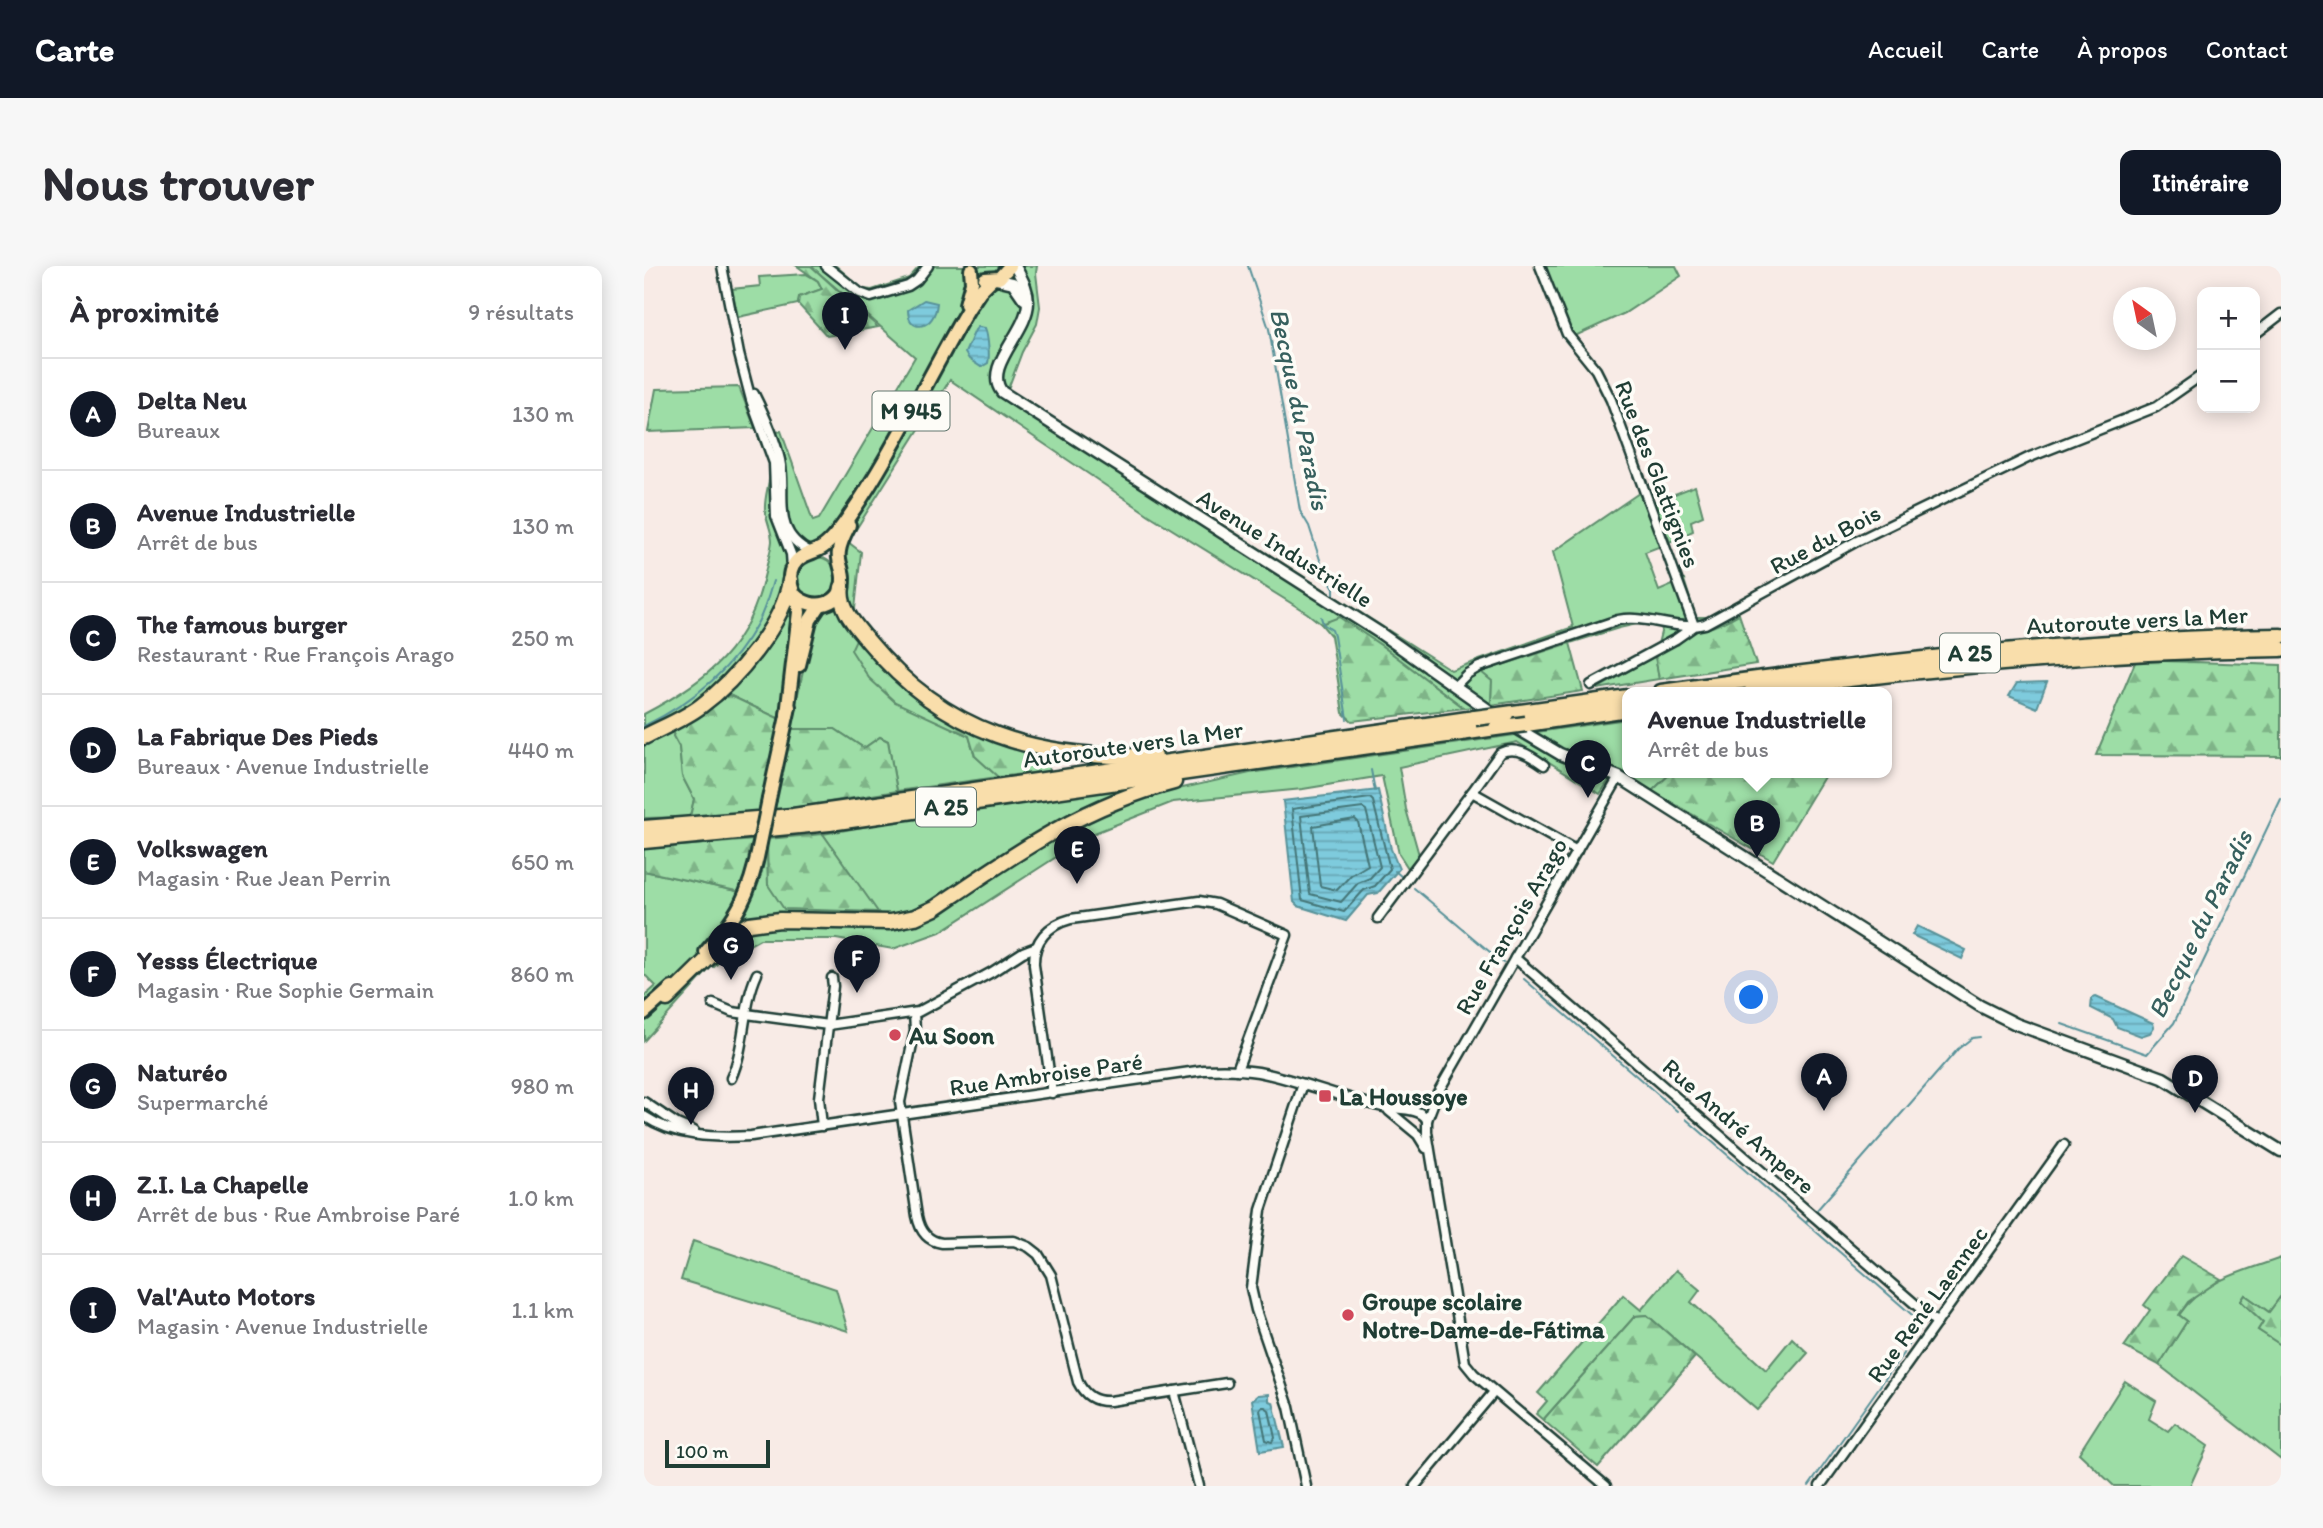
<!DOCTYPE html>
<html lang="fr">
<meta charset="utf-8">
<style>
body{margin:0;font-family:Itim,sans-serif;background:#f7f7f7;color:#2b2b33}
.controls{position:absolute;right:21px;top:21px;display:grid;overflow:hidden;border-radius:14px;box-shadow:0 4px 18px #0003}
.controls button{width:63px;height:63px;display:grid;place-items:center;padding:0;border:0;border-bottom:2px solid #e1e1e2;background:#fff;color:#2b2b33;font:35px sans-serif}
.compass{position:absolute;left:1469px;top:21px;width:63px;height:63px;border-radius:50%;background:#fff;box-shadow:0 4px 18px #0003;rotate:327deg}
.scale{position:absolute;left:21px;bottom:18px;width:105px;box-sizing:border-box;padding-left:7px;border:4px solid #1f3d34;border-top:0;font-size:19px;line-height:24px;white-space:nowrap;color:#1f3d34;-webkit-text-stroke:5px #fdfcf7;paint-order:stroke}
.you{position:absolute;left:1108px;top:732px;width:24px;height:24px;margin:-18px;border:5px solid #fff;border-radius:50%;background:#1a73e8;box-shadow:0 0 0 10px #1a73e833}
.badge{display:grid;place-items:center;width:46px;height:46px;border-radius:50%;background:#111827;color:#fff;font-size:23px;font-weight:700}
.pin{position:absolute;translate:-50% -58px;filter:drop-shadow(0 2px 4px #0008)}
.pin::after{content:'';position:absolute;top:37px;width:24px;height:21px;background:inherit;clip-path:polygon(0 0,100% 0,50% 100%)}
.popup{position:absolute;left:978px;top:421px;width:270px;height:91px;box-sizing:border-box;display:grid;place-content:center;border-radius:14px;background:#fff;filter:drop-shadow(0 2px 5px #0005);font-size:23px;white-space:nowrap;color:#7c7c81}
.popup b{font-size:26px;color:#2b2b33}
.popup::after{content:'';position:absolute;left:50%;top:100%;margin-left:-14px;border:14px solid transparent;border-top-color:#fff}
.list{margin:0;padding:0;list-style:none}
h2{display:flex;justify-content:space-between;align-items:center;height:91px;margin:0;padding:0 28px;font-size:30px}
h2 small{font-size:23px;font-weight:400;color:#7c7c81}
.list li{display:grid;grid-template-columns:46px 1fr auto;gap:21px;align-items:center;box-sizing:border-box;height:112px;padding:0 28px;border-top:2px solid #e1e1e2}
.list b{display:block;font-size:26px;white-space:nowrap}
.list p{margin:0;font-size:23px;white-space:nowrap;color:#7c7c81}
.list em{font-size:23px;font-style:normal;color:#7c7c81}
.map{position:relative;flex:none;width:1637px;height:1220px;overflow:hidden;border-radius:14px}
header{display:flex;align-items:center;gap:42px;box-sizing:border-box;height:98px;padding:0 35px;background:#111827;color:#fff}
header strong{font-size:33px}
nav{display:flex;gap:38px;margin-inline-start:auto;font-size:24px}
.intro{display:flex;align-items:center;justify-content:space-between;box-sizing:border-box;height:168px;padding:0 42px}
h1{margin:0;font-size:49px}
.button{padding:18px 32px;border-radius:14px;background:#111827;color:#fff;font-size:24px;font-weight:700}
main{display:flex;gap:42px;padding:0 42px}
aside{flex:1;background:#fff;border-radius:14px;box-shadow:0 4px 18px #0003}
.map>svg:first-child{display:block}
</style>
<header>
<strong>Carte</strong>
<nav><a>Accueil</a><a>Carte</a><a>À propos</a><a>Contact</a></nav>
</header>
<div class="intro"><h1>Nous trouver</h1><a class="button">Itinéraire</a></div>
<main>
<aside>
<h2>À proximité<small>9 résultats</small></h2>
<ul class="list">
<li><span class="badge">A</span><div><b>Delta Neu</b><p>Bureaux</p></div><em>130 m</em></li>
<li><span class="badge">B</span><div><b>Avenue Industrielle</b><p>Arrêt de bus</p></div><em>130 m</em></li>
<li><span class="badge">C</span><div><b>The famous burger</b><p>Restaurant · Rue François Arago</p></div><em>250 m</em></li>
<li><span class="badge">D</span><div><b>La Fabrique Des Pieds</b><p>Bureaux · Avenue Industrielle</p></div><em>440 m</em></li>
<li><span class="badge">E</span><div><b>Volkswagen</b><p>Magasin · Rue Jean Perrin</p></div><em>650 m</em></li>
<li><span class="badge">F</span><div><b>Yesss Électrique</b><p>Magasin · Rue Sophie Germain</p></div><em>860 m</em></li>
<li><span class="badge">G</span><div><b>Naturéo</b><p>Supermarché</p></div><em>980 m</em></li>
<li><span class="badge">H</span><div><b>Z.I. La Chapelle</b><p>Arrêt de bus · Rue Ambroise Paré</p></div><em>1.0 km</em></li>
<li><span class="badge">I</span><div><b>Val'Auto Motors</b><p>Magasin · Avenue Industrielle</p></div><em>1.1 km</em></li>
</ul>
</aside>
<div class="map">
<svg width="1637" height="1220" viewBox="0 0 1637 1220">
<defs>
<pattern id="forest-firs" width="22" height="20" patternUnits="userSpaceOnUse" patternTransform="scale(1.75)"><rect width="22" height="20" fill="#9ddda6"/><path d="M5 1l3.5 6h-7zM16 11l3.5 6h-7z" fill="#7fb488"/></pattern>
<pattern id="water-rules" width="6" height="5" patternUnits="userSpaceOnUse" patternTransform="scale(1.75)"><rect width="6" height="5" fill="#7ecbdd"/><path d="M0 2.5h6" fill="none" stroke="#67a6b4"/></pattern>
</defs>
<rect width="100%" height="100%" fill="#f8ebe6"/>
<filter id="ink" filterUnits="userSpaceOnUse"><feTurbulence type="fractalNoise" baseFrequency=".0143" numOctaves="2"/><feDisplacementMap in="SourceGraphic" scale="14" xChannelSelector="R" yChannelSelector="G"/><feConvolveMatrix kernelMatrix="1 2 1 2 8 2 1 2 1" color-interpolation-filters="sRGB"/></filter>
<g filter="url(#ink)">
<g fill="#9ddda6" stroke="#5e8d6d" stroke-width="2">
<path d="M167,0h25l27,23 9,1 37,-12 11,-12h117l-1,7 4,34 -3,17 -15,28 -14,37 443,281 122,-43 -20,-75 86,-59 22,53 -16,6 14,39 25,-11 12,37h12l26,-14 5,11 -19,11 -23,7 -60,-8 -18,4 -101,31 -36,13 10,9 -1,24 -27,3 -82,-62 -43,-28 -18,6 -14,-11 -158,-98 -199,-135 -102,162 13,10 -6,57 -10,-11 -3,-49 -15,-9 -7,5 -12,1 -12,-9 -13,5 4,16 -5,21 3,11 8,17 -11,113 -53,-25 -53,33 -3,8 6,10 3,30 12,23 -4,18 -46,1v-104c65,-34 105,-67 121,-141 2,-10 6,-22 7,-32 0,-10 -6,-21 -7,-31 -1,-15 6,-29 5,-43 -1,-9 -8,-21 -12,-30l23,-6 32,90 6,-2 96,-162z"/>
<path d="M901,0h131l5,10 -56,37 -52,24z"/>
<path d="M162,8l12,7 4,8 -23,8 -1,7 -60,13 -6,-28 28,-3 -1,-9z"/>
<path d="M95,121l16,41 -107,4 8,-43z"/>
<path d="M1051,220l8,30 -12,5 2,10 -23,11 -16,-40z"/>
<circle cx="172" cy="312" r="21"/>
<path d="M193,337l90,113 42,20 6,20 23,21 -101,14 -9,-50 -8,-4 -16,11 -29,-19h-45l24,-106 10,-14z"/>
<path d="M1011,390l4,23 -62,10z"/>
<path d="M983,453l1,53h44l-20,19 -36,-21 -16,24 -83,-52 -118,25 7,42 13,46 -11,13 -9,-14 -17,-78 -79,13 -130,13 -81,32 -152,98 -47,17 -57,-10h-76l-40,22 -6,6 -2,-1 -68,75v-44l12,-11 -12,-12v-103l97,21 10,-30 3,-22 13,-1 1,46 109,27 -54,-78 91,-16 221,-32 7,11 108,-24z"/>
<path d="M49,975l143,48 12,42 -167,-51z"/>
<path d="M1637,992v38l-12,16 -24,-17 -4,6 22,21 -5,8 23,15v115l-122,-95 28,-44 -8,-6c22,-34 65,-44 102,-57z"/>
<path d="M1032,1004l24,20 -9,12 75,68 26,-32 16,15 -51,57 -110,-95 -12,1 -92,104 -7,-6 11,-13 -9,-8 85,-98 18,15z"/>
<path d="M1481,1115l31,20 -7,18 19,12 7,-8 33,23 -18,40h-76l-35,-33z"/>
</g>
<g fill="url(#forest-firs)" stroke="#5e8d6d" stroke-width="2">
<path d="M153,0h14l67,61 -51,9 -29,-32 1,-7 23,-8 -4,-8z"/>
<path d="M1095,348l17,50 -97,15 -4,-23 7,-28c37,4 44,5 77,-14z"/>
<path d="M695,351l43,29 82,62 -112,13 -9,-8 -12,-77 -10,-12z"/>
<path d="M214,369l118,98 72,23 1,15 -51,6 -23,-21 -6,-20 -74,-34 -26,-24 -18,-28z"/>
<path d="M926,377l13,48 -92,14 1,-24 -11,-9z"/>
<path d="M1492,394l145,5v91l-185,-1z"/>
<path d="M85,429l53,25 -22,93 -70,4 4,-18 -12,-23 -3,-29 -6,-11 3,-8 27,-15z"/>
<path d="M146,463h45l29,19 16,-11 8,4 9,50 -124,20z"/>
<path d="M1028,506h155l-54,89 -121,-70z"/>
<path d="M179,568l55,78 -94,-3 -16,-24 -1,-46z"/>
<path d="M110,574l-3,22 -10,30 -97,-21v-22z"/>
<path d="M1537,990l40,23 -33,23 -9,13 8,6 -28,44 -35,-18 26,-37 -6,-5z"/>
<path d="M1601,1029l24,17 12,-16v49l-23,-15 5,-8 -22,-21z"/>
<path d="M1003,1049l48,42 -97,110 -55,-47 92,-104z"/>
</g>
<g fill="url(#water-rules)" stroke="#589299" stroke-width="2">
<path d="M280,34l13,3c-2,27 -29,31 -29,7z"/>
<path d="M334,61l7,1c3,7 5,28 3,35l-7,4 -12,-8 -4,-6 10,-23z"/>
<path d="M1403,416l-10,26 -28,-12 8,-13z"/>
<path d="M734,524l13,59 8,20 -21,24 -10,2 -22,26 -48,-15 -4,-4 -11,-101z"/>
<path d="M1273,660l49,24 -4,9 -50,-24z"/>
<path d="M1452,731l57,26 1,4 -4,6 -9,3 -24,-9 -4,-8 -22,-11 1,-10z"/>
<path d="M625,1128v7l4,1 11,45 -24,4 -8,-51 6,-5z"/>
</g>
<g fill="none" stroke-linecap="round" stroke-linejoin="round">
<g stroke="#457678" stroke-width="2">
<path d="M726,532l3,3 17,68 -15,17 -11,4 -20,22 -42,-12 -10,-91z"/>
<path d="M719,542l3,2 14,57 -10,11 -12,5 -17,19 -31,-8 -9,-78z"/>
<path d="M711,553l3,3 10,43 -17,10 -14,15 -17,-4 -7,-60z"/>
<path d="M618,1141h3l4,3 6,28 -3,4 -6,-2 -6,-30z"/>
</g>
<g stroke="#589299" stroke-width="2">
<path d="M604,0l21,63 31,182 9,15 14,43 11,19v9"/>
<path d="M677,351l2,7 9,6 2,6 13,83"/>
<path d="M0,460c47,-23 89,-57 114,-104 7,-13 11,-28 15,-41"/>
<path d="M727,504l4,21"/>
<path d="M751,605l7,6"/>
<path d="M770,622l89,75"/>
<path d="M880,713l153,132"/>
<path d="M1418,758l85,30 27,-31 107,-224"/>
<path d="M1042,853l120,104 2,-3"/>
<path d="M1173,944l141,-161 14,-11 8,-1"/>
<path d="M1162,957l112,97 2,5 -1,6 -110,155"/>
</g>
<defs>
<g id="minor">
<path d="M78,0l17,88 12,46 23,63 2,53 15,38 1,14"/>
<path d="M182,0l34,27 11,4 37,-11 9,-6 11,-14"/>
<path d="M896,0l27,68 29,36 15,30 82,223v4l-17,12 -85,46"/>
<path d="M1611,68l26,-20"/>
<path d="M110,128c10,20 21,44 26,66 8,35 -11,72 31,92"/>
<path d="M811,420l12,-12 12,-7 139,-47c29,-6 58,12 87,4l152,-83 173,-84 126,-50 46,-32"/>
<path d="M828,526l28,-39c16,-8 31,3 44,12"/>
<path d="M734,652l94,-126 105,59"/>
<path d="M871,692l422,365"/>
<path d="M69,738l19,8 96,13 90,-13 74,-40 31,-20 13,-5"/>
<path d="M270,747l1,17 -15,72 17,114c3,15 10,25 25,27l72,-2 15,6 9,7 13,21 27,107c7,14 17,20 32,19l117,-18"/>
<path d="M87,812c15,-33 11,-71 26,-104"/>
<path d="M659,818l-42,126 -10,78 5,22 33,97 17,79"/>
<path d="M408,827l-18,-128c-1,-24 14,-40 37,-46l128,-18 17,3 71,31 -50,135"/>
<path d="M0,836l33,22 17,7"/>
<path d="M745,845l29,24 8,13"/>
<path d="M0,850c31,21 70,22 107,20l453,-66c18,-1 36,-1 54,2 42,8 83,26 125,35 13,3 38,0 44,13"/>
<path d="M178,860l-3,-28 14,-112 -1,-8"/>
<path d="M530,1125l25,95"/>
<path d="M771,1220l79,-94"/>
<path d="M962,1220l-132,-112 -9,-11 -38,-231v-12l10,-26 182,-317"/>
<path d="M1176,1220l244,-341"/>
</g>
<g id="tertiary">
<path d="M371,0c6,12 13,22 13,36 0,30 -46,65 -26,90l378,241 117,83"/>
<path d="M352,13l17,4 11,16"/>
<path d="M869,460l47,28 59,23 361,229 36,18 147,54 118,73"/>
</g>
<g id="primary">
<path d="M341,13l14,-1 11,-12"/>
<path d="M322,38l6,-22 -1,-12"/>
<path d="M151,329c17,17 49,11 48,-17 0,-9 -6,-17 -4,-27 1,-9 6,-18 10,-26"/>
<path d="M155,399l11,-45 10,-15"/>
<path d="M143,449l12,-103c-1,-16 -15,-29 -6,-46 7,-13 20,-12 30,-19 10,-7 18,-19 25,-29 46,-66 79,-140 120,-209l12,-18 11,-11"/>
<path d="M125,533l20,-92"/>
<path d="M62,686c31,-35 44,-57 53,-104"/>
<path d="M0,747l28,-25"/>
</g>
<g id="motorway">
<path d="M198,321c-4,21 14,39 27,55 76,92 170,118 286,114"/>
<path d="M1017,426c206,-29 412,-53 620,-56"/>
<path d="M1107,426c176,-25 353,-41 530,-43"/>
<path d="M862,448l122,-17"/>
<path d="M882,458l102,-15"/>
<path d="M0,471c19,-10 40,-18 57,-31 35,-26 83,-82 89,-126"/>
<path d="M0,562l149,-12 682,-98"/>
<path d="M0,575l186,-18 666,-95"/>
<path d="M23,733l68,-67 14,-8 31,-4 110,2 25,-5 20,-9c78,-53 146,-102 239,-126"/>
</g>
</defs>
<use href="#minor" stroke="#1f3d34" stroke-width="13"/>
<use href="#tertiary" stroke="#1f3d34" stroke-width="15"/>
<use href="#primary" stroke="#1f3d34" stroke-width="18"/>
<use href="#motorway" stroke="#1f3d34" stroke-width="19"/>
<use href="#minor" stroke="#fdfcf7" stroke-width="8"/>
<use href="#tertiary" stroke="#fdfcf7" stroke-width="10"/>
<use href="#primary" stroke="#f9deab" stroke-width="12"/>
<use href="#motorway" stroke="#f9deab" stroke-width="14"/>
<defs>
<path id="primary-bridge" d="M115,582l10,-49"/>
<g id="motorway-bridge">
<path d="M831,452l31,-4"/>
<path d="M852,462l30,-4"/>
</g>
</defs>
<use href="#primary-bridge" stroke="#1f3d34" stroke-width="18" stroke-linecap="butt"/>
<use href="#motorway-bridge" stroke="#1f3d34" stroke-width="19" stroke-linecap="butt"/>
<use href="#primary-bridge" stroke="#f9deab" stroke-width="12"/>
<use href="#motorway-bridge" stroke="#f9deab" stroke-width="14"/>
</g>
</g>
<g fill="#d1495b" stroke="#fdfcf7" stroke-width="2.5">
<circle cx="251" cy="769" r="7"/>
<rect x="674" y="823" width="14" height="14" rx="3.5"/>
<circle cx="704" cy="1049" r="7"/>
</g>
<g text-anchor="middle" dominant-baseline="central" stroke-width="7" stroke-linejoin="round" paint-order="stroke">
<g fill="#fdfcf7" stroke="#62766e" stroke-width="2">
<rect x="228.5" y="125.5" width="77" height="39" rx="5"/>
<rect x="1296" y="367.5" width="60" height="39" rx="5"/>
<rect x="272" y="521.5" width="60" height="39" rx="5"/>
</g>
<g font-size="23" font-weight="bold" fill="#1f3d34">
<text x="267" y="145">M 945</text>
<text x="1326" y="387">A 25</text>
<text x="302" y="541">A 25</text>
</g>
<g font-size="24" fill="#1f3d34" stroke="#fdfcf7">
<text transform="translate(1014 208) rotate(69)">Rue des Glattignies</text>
<text transform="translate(1181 273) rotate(-28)">Rue du Bois</text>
<text transform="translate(641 282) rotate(32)">Avenue Industrielle</text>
<text transform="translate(1493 354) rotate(-3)">Autoroute vers la Mer</text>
<text transform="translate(489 478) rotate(-8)">Autoroute vers la Mer</text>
<text transform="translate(867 660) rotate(-60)">Rue François Arago</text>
<text transform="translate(402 808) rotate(-8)">Rue Ambroise Paré</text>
<text transform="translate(1095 860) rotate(41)">Rue André Ampere</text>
<text transform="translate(1283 1038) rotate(-54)">Rue René Laennec</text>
</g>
<g font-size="24" font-weight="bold" fill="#1f3d34" stroke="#fdfcf7" text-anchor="start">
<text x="265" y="769">Au Soon</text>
<text x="695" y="830">La Houssoye</text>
<text x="718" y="1035">Groupe scolaire<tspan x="718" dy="28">Notre-Dame-de-Fátima</tspan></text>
</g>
<g font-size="26" font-style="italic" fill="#37605e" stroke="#fdfcf7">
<text transform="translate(656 143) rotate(78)">Becque du Paradis</text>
<text transform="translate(1556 658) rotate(-64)">Becque du Paradis</text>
</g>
</g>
</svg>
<div class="controls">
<button>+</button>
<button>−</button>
</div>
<svg class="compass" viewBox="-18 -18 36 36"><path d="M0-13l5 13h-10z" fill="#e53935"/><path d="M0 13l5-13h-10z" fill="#7c7c81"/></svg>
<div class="scale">100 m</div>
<div class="you"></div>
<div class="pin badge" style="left:1180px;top:845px">A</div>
<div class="pin badge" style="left:1113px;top:592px">B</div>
<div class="popup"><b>Avenue Industrielle</b>Arrêt de bus</div>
<div class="pin badge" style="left:944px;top:532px">C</div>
<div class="pin badge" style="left:1551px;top:847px">D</div>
<div class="pin badge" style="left:433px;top:618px">E</div>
<div class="pin badge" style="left:213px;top:727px">F</div>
<div class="pin badge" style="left:87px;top:714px">G</div>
<div class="pin badge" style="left:47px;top:859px">H</div>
<div class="pin badge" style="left:201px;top:84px">I</div>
</div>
</main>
